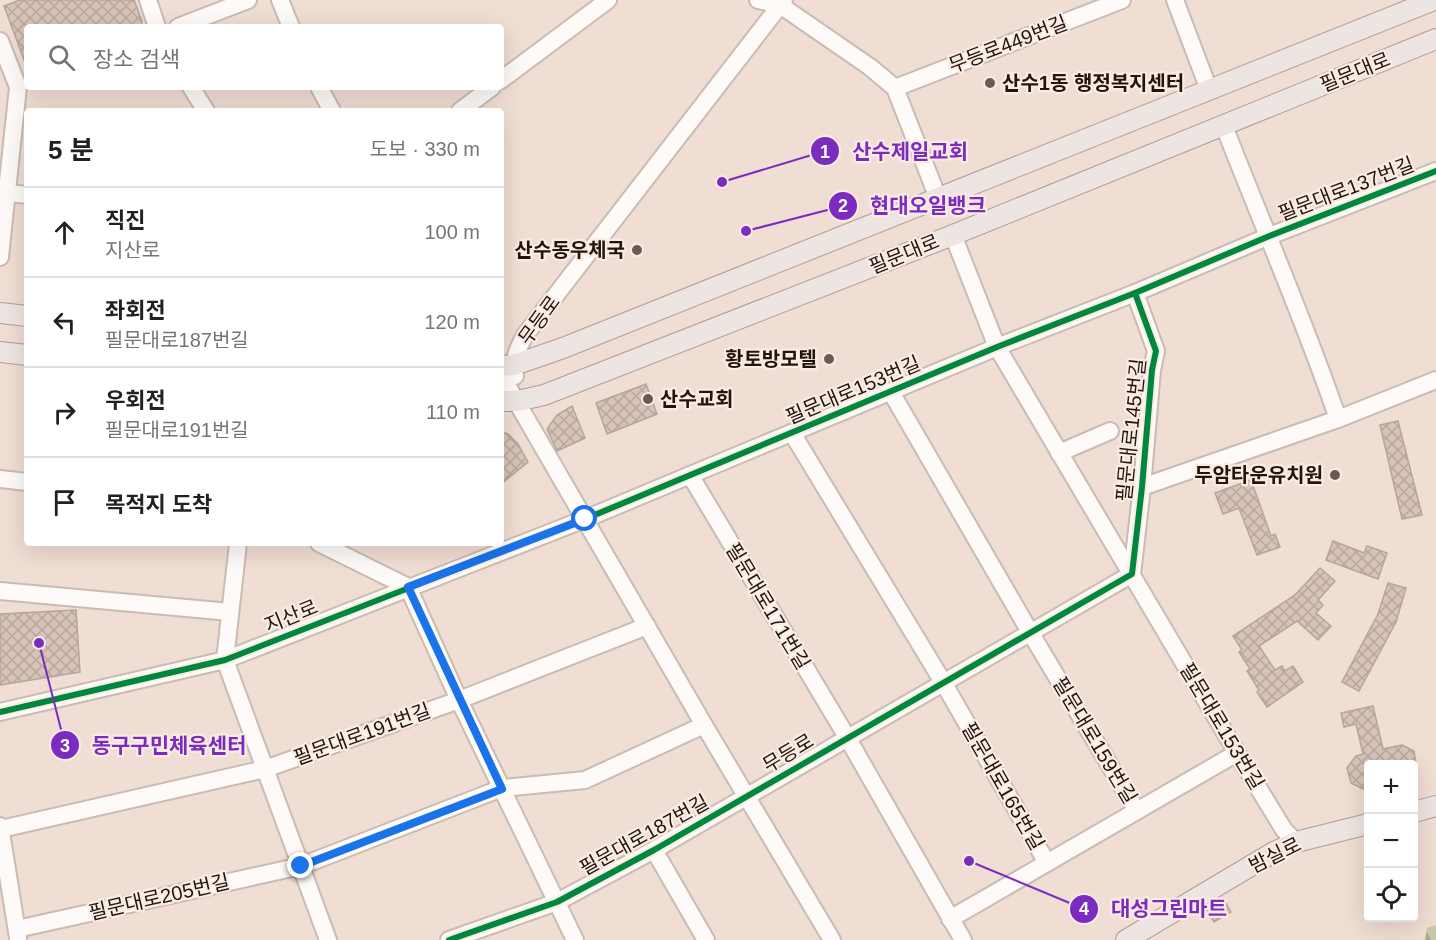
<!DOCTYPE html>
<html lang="ko">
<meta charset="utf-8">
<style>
body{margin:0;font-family:Arial,"Noto Sans KR",sans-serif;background:#f6f6f6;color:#202124}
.controls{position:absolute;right:18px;bottom:18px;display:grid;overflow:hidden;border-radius:6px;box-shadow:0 6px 24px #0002}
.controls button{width:54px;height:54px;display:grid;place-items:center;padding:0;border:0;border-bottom:2px solid #e0e0e0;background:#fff;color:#202124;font:30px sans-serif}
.stop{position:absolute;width:18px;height:18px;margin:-14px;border:4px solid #1a73e8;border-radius:50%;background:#fff}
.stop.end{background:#1a73e8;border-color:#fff;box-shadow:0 2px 6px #0008}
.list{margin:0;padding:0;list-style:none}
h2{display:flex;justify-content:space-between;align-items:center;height:78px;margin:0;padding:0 24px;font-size:26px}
h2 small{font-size:20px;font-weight:400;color:#757577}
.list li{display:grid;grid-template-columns:39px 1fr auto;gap:18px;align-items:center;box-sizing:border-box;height:90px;padding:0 24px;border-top:2px solid #e0e0e0}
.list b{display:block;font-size:22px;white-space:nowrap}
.list p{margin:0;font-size:20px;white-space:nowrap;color:#757577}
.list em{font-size:20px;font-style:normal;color:#757577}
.icon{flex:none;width:33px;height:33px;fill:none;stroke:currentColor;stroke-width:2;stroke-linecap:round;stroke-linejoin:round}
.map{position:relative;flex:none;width:1436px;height:940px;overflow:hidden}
.search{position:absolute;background:#fff;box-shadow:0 6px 24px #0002;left:24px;top:24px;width:480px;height:66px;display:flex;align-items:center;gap:15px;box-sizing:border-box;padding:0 21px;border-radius:6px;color:#757577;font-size:22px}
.panel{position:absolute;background:#fff;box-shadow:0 6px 24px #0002;left:24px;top:108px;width:480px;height:438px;border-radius:6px}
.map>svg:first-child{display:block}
</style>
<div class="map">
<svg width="1436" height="940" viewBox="0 0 1436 940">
<defs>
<pattern id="forest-firs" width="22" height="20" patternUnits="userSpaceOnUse" patternTransform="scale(1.5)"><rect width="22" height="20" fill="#c8caa6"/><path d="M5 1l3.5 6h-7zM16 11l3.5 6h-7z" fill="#acad8e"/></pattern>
<pattern id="building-cross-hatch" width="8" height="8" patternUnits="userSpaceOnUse" patternTransform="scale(1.5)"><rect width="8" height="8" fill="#d7c3b8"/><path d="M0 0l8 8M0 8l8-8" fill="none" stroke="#b8a79d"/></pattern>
</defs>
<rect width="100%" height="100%" fill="#f0ddd3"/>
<path fill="url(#forest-firs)" d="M1436,925v15h-11l2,-12z"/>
<g fill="url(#building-cross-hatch)" stroke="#b4a59d" stroke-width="1.5">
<path d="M20,0h114l8,21 -1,6h-114l-1,38 -22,-59z"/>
<path d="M646,384l11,30 -50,20 -11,-31z"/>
<path d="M572,406l13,32 -28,13 -10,-22 10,-14z"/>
<path d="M1398,421l24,94 -20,4 -22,-94z"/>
<path d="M501,432l7,2 10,10 10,18 -27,22z"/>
<path d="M1251,480l20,56 4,-2 5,13 -23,8 -18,-47 -16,6 -8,-21z"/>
<path d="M1333,541l31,12 3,-7 20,7 -9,26 -52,-19z"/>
<path d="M1320,568l15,13 -17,19 5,5 -7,8 15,13 -13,14 -21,-19 -38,25 16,24 7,-4 3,5 8,-5 10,16 -36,25 -10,-15 2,-2 -12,-19 3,-2 -11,-17 3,-2 -9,-14 62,-41z"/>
<path d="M1388,583l18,5 -10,34 -37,69 -17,-9 36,-68z"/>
<path d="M76,610l4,62 -80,13v-71z"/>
<path d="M1373,706l10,43 19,-4 12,6 2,14h-48v23l-5,1 -12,-6 -4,-15 9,-12 7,-2 -7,-30 -12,3 -3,-14z"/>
<path d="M1223,898l8,14 -17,10 -8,-14z"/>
</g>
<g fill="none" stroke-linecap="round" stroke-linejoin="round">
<defs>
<g id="minor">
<path d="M148,0l9,27"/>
<path d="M280,0l11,27"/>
<path d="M758,0l22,5 90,62 25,21 43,110"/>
<path d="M1175,0l34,90"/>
<path d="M178,27l70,-27"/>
<path d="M0,41l18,46 -18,170"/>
<path d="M501,80l107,-80"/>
<path d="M191,87l15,24"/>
<path d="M319,87l13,24"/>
<path d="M895,88l227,-88"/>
<path d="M460,111l32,-24"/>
<path d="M1224,126c38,98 80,193 114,293"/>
<path d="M0,192l27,3"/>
<path d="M953,235l44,112 240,406 47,77 12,12"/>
<path d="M501,375l203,350 128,215"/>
<path d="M515,376c-2,-17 2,-26 10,-41l259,-335"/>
<path d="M891,392l139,240 107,179"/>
<path d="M792,433l151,249 104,181"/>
<path d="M1059,453l51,-22"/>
<path d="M690,475l157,262 116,203"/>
<path d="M0,479l27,3"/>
<path d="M1142,487l196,-68 98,-39"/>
<path d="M238,543l-13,117 103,280"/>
<path d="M319,543l89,44 51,113 116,240"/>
<path d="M0,591l230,21"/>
<path d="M0,712l225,-52 360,-141 412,-172 138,-54 132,-56 169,-66"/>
<path d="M0,826l18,112"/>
<path d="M1,829l264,-60 194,-69 188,-74"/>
<path d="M654,850l52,90"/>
<path d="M950,919l287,-166"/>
<path d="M17,929l284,-63 201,-78 83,-8 119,-55"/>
<path d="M449,940l108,-38 97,-52 478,-276 10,-87 10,-117 4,-19 -21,-58"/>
</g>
<g id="major">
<path d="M0,313l27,3"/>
<path d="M0,352l27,3"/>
<path d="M501,366l13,-1 49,-17 871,-348"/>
<path d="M501,401h16l27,-6 409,-160 483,-196"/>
<path d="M1414,812l22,-6"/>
<path d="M1126,940l148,-88 22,-10 72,-18"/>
</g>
</defs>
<use href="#minor" stroke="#cabbb3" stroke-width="20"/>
<use href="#major" stroke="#b19d98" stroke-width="22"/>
<use href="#minor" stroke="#fdfaf8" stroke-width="16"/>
<use href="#major" stroke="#ede5e2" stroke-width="20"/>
<defs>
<g id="cycleway">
<path d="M0,712l225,-52 360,-141 412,-172 138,-54 132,-56 169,-66"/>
<path d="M449,940l108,-38 97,-52 478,-276 10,-87 10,-117 4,-19 -21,-58"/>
</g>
</defs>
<use href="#cycleway" stroke="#faece4" stroke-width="10"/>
<use href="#cycleway" stroke="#00873e" stroke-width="6"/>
</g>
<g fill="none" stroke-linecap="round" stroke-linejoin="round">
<path stroke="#1a73e8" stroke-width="8" d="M301,866l201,-77 -94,-202 177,-68"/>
</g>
<g fill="#695b53" stroke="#faece4" stroke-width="2">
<circle cx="990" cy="83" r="6"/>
<circle cx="637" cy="250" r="6"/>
<circle cx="829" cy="359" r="6"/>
<circle cx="648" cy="399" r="6"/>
<circle cx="1335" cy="475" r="6"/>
</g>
<g text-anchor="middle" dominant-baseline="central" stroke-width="4.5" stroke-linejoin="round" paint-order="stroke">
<g font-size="20" fill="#21150e" stroke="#faece4">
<text transform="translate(1008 44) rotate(-21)">무등로449번길</text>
<text transform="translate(1355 72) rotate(-22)">필문대로</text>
<text transform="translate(1346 189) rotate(-21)">필문대로137번길</text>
<text transform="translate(904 254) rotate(-22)">필문대로</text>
<text transform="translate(539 320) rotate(-54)">무등로</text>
<text transform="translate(853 390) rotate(-23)">필문대로153번길</text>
<text transform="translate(1131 430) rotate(-84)">필문대로145번길</text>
<text transform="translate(768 606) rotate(59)">필문대로171번길</text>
<text transform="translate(291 616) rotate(-22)">지산로</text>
<text transform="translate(1222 726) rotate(59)">필문대로153번길</text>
<text transform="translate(362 734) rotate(-20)">필문대로191번길</text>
<text transform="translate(1095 740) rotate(59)">필문대로159번길</text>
<text transform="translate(788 753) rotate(-31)">무등로</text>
<text transform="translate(1003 786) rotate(60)">필문대로165번길</text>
<text transform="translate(644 835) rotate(-29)">필문대로187번길</text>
<text transform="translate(1275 855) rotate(-26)">밤실로</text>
<text transform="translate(159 897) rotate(-13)">필문대로205번길</text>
</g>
<g font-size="20" font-weight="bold" fill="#21150e" stroke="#faece4" text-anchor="end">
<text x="1002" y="83" text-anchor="start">산수1동 행정복지센터</text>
<text x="625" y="250">산수동우체국</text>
<text x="817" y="359">황토방모텔</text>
<text x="660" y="399" text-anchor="start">산수교회</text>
<text x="1323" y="475">두암타운유치원</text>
</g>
</g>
<path fill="none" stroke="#7b2cbf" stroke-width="2" d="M722 182L825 151M746 231L843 206M39 643L65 745M969 861L1084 909"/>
<g fill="#7b2cbf" stroke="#faece4" stroke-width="2">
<circle cx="722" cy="182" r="6"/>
<circle cx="746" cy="231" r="6"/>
<circle cx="39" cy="643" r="6"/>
<circle cx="969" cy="861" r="6"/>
<circle cx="825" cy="151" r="15"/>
<circle cx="843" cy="206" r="15"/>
<circle cx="65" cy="745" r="15"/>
<circle cx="1084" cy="909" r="15"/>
</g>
<g font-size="18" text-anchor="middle" font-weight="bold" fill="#fff">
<text x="825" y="158">1</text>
<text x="843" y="212">2</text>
<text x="65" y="752">3</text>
<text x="1084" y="915">4</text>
</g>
<g font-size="21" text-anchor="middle" font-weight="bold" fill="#7b2cbf" stroke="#faece4" stroke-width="4.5" stroke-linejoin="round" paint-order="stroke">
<text x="910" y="159">산수제일교회</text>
<text x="928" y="213">현대오일뱅크</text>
<text x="169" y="753">동구구민체육센터</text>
<text x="1169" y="916">대성그린마트</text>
</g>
</svg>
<div class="controls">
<button>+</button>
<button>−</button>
<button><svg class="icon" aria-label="locate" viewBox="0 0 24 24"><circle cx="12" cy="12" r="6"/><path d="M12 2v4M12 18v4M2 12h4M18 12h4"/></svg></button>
</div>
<div class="stop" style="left:585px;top:519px"></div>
<div class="stop end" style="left:301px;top:866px"></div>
<div class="search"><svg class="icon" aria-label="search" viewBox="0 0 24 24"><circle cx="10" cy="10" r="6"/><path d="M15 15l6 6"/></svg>장소 검색</div>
<section class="panel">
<h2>5 분<small>도보 · 330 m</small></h2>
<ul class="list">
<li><svg class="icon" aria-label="ahead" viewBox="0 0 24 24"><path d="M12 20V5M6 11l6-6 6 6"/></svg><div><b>직진</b><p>지산로</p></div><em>100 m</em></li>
<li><svg class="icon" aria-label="left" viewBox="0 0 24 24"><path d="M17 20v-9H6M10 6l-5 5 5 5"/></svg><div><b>좌회전</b><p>필문대로187번길</p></div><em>120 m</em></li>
<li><svg class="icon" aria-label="right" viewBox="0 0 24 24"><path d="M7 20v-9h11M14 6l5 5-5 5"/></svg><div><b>우회전</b><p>필문대로191번길</p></div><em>110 m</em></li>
<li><svg class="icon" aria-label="arrive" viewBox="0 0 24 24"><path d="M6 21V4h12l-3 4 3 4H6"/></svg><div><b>목적지 도착</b></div></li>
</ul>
</section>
</div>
